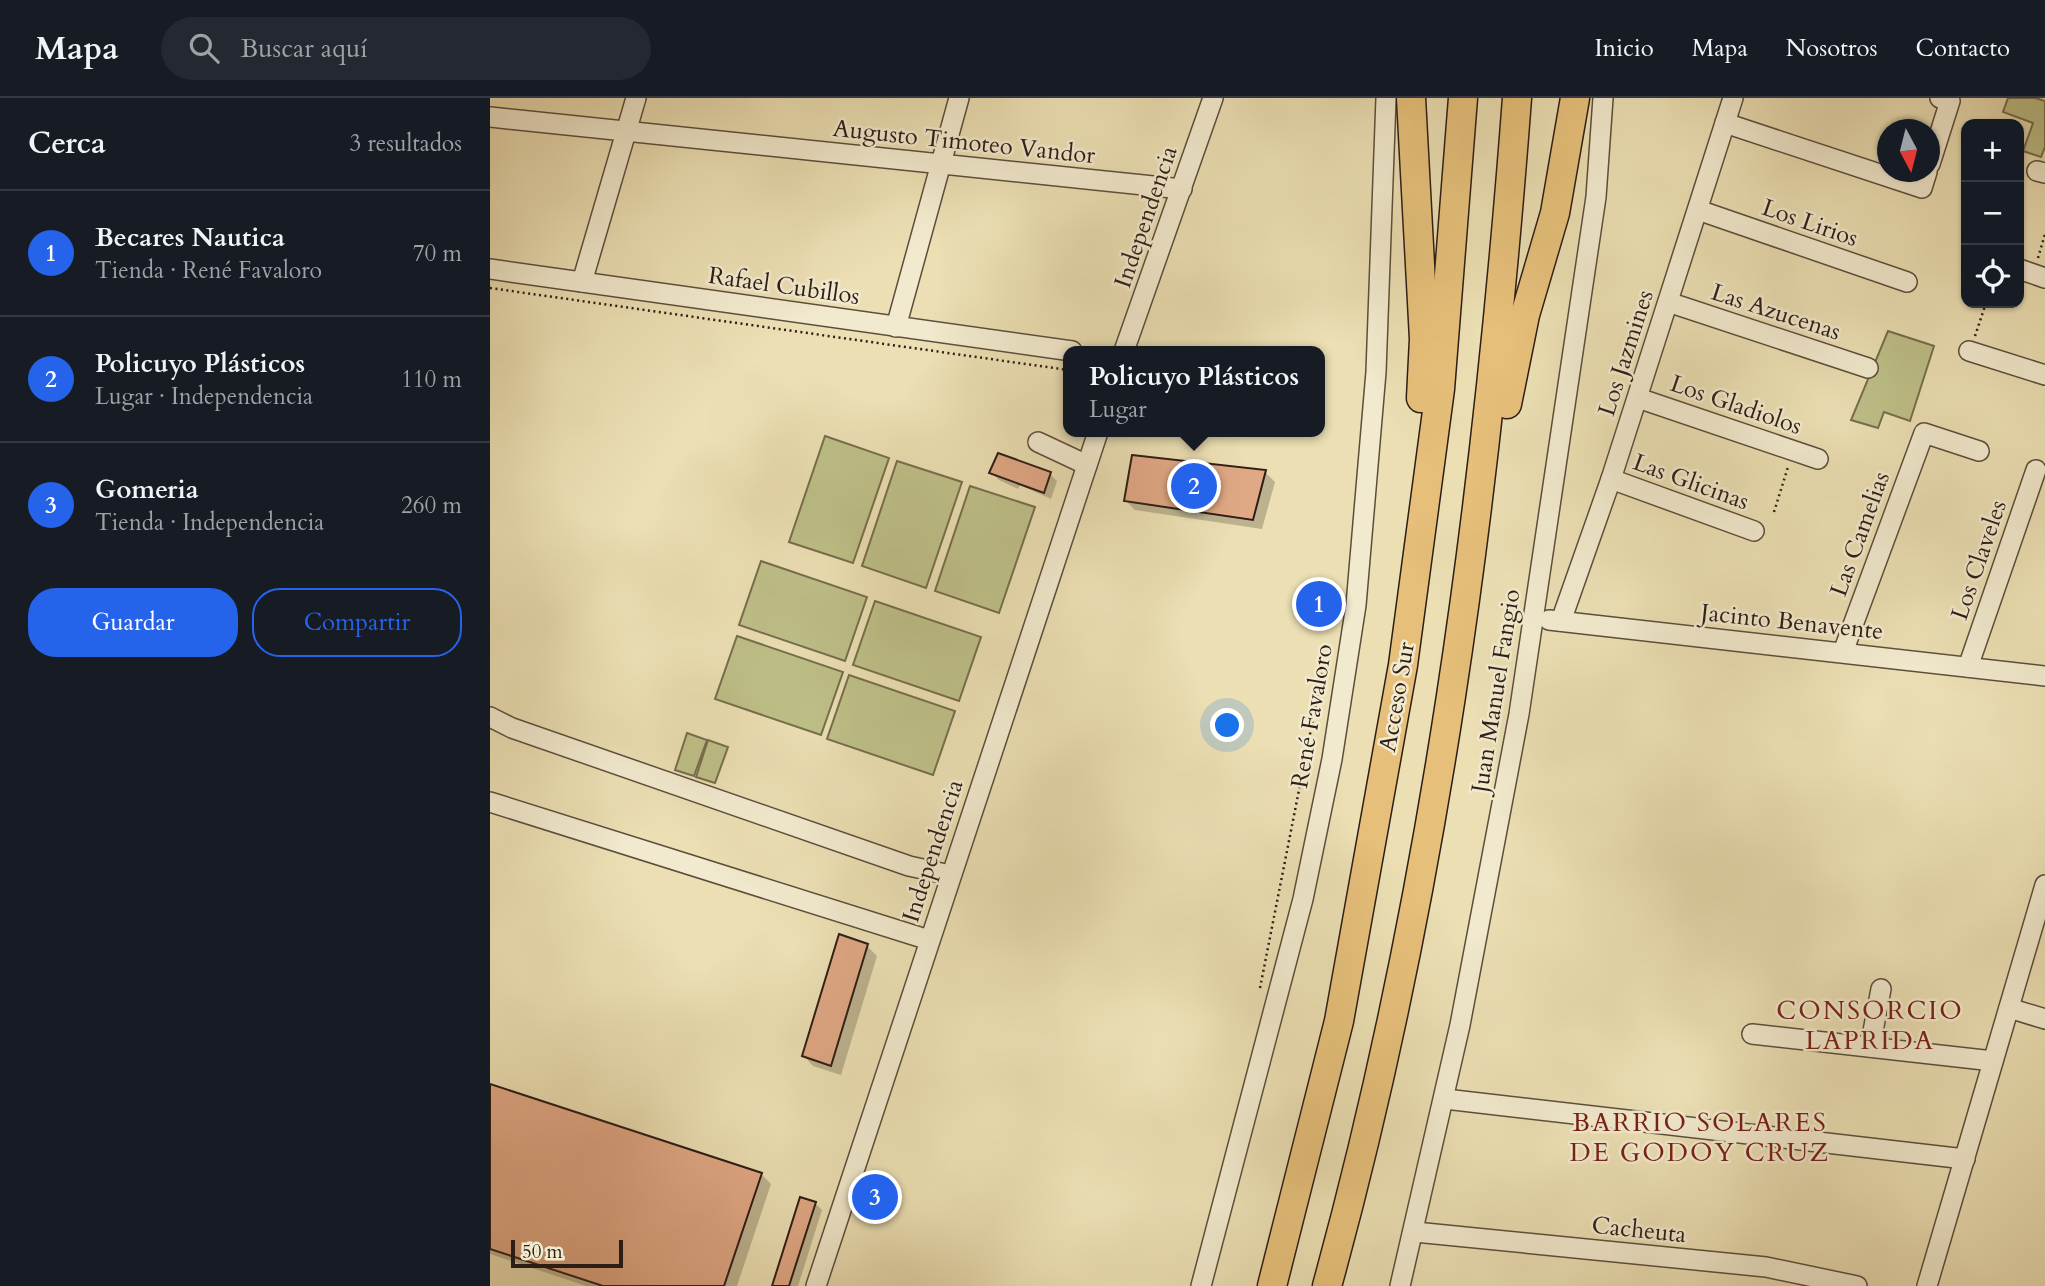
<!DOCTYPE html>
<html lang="es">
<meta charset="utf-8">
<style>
body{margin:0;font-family:Cardo,serif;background:#242831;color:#f1f3f6}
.controls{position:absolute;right:21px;top:21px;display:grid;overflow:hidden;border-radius:14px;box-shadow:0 2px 5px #0004}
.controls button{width:63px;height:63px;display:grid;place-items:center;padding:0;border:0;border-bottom:2px solid #363941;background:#171b24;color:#f1f3f6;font:35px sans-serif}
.compass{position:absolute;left:1387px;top:21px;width:63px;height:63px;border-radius:50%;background:#171b24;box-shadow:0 2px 5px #0004;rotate:173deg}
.scale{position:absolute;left:21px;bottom:18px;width:112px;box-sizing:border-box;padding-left:7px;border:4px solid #2d1d15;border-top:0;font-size:19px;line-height:24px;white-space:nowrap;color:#2d1d15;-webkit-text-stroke:5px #f2eace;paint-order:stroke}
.you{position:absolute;left:738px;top:628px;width:24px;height:24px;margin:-18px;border:5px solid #fff;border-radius:50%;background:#1a73e8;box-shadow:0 0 0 10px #1a73e833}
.badge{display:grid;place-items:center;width:46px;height:46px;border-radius:50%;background:#2563eb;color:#fff;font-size:23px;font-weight:700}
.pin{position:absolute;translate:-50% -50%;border:4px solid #fff;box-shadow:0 2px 7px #0006}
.popup{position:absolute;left:573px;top:248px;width:262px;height:91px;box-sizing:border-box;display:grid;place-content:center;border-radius:14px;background:#171b24;filter:drop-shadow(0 2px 5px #0005);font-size:23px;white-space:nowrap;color:#9ea1a6}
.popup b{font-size:26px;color:#f1f3f6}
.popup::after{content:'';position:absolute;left:50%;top:100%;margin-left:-14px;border:14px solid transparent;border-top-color:#171b24}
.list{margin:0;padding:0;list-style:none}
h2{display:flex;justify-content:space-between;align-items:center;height:91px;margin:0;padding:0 28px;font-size:30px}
h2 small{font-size:23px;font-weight:400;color:#9ea1a6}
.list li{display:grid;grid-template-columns:46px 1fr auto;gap:21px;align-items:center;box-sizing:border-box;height:126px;padding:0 28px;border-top:2px solid #363941}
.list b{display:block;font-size:26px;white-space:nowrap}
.list p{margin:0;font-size:23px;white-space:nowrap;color:#9ea1a6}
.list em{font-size:23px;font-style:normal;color:#9ea1a6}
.actions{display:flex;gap:14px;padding:21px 28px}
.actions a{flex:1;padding:16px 0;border:2px solid #2563eb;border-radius:28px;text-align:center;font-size:24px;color:#2563eb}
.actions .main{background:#2563eb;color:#fff}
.icon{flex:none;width:38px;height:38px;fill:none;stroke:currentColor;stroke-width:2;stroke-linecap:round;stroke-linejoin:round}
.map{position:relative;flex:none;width:1555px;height:1188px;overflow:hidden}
header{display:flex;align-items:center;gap:42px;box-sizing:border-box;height:98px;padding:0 35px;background:#171b24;border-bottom:2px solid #363941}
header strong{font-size:33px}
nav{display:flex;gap:38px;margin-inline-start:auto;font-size:24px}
.search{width:490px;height:63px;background:#242831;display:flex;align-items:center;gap:18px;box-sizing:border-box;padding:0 24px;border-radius:38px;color:#9ea1a6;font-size:26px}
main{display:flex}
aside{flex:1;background:#171b24}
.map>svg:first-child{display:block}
</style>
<header>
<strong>Mapa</strong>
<div class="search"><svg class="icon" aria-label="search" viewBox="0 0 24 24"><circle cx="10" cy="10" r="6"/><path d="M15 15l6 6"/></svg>Buscar aquí</div>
<nav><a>Inicio</a><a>Mapa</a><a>Nosotros</a><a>Contacto</a></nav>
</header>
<main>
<aside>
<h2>Cerca<small>3 resultados</small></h2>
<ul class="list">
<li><span class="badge">1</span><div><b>Becares Nautica</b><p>Tienda · René Favaloro</p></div><em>70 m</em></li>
<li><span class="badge">2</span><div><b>Policuyo Plásticos</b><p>Lugar · Independencia</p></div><em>110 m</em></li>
<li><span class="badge">3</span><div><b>Gomeria</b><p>Tienda · Independencia</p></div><em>260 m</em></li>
</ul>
<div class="actions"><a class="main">Guardar</a><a>Compartir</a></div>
</aside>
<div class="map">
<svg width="1555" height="1188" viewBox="0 0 1555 1188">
<rect width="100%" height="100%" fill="#ebdfb3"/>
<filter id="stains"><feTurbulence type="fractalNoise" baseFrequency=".00286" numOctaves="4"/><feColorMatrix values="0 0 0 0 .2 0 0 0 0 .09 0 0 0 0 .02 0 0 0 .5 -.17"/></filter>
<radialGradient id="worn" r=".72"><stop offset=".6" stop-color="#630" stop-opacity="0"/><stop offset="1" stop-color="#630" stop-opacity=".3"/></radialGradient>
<g fill="#bec088" stroke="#766e4e" stroke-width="2">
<path d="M1518,0h27l10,3v46l-4,10 -18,-6 10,-28 -30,-11z"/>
<path d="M1398,233l46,15 -24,75 -26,-9 -6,16 -27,-8z"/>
<path d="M335,338l64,22 -36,105 -64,-21z"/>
<path d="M407,363l65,21 -36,106 -64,-22z"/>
<path d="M480,388l65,21 -36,106 -64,-22z"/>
<path d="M271,463l106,36 -22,64 -106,-36z"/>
<path d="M385,503l106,36 -22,64 -106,-36z"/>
<path d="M247,538l106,36 -22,63 -106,-36z"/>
<path d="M359,577l106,36 -22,64 -106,-36z"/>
<path d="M197,635l20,7 -13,36 -19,-6z"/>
<path d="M218,642l20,7 -13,36 -19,-6z"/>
</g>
<g fill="#0003">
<path d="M775,374l10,10 -13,47 -127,-19 -9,-9z"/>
<path d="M502,375l58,1 7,7 -6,18 -31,-14 -2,4 -19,-9z"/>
<path d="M377,848l10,10 -36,119 -28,-9 -9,-10z"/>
<path d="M0,988l271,88 10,10 -34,102h-151l-96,-32z"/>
<path d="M325,1105l7,7 -24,76h-24z"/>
</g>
<g fill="#e0a885" stroke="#2d1d15" stroke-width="2">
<path d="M508,355l53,19 -7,21 -55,-20z"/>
<path d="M642,357l134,15 -13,50 -129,-19z"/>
<path d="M349,836l29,10 -37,122 -29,-10z"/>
<path d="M0,986l272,89 -38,113h-121l-113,-37z"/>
<path d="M310,1099l16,5 -27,84h-17z"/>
</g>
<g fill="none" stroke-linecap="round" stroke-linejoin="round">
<defs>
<g id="minor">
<path d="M0,19l692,72"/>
<path d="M1235,25l197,65 5,-16"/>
<path d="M1440,66l20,-63 -10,-3"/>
<path d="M1547,73l8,2"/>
<path d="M1208,112l209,72"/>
<path d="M0,171l582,82"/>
<path d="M1529,171l26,9"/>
<path d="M92,184l54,-184"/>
<path d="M1178,204l200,66"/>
<path d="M406,229l63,-229"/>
<path d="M634,253l89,-253"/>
<path d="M1479,253l76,24"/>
<path d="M1148,300l180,61"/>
<path d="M548,344l49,23"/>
<path d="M1121,381l143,52"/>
<path d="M1059,522l496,56"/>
<path d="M1071,523l50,-142 122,-381"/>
<path d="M1353,554l81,-219 55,18"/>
<path d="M1478,569l68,-197"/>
<path d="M0,619l22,11 397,138 41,9"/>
<path d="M0,704l439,138"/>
<path d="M1519,910l36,11"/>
<path d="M1262,936l241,27"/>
<path d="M1380,949l11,-58"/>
<path d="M955,1001l520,60"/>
<path d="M925,1134l351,35 91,19"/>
<path d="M326,1188l282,-854"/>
<path d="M711,1188l102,-387 29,-140 24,-154 20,-233 10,-274"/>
<path d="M910,1188l60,-261 59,-311 77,-517 7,-99"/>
<path d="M1437,1188l118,-401"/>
</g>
<g id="highway">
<path d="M921,0l13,241 -3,59"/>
<path d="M1017,306l18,-89 30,-102 20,-115"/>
<path d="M782,1188l67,-265 64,-356 37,-276 23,-291"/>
<path d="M837,1188c107,-388 160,-787 190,-1188"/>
</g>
</defs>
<use href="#minor" stroke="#5c4e3c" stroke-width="22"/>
<use href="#highway" stroke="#2d1d15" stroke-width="31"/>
<g stroke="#2d1d15" stroke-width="2.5" stroke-dasharray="2 3.5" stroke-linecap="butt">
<path d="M1548,160l7,-24"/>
<path d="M0,190l578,82"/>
<path d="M1485,238l11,-33"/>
<path d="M1284,414l14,-45"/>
<path d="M770,890l65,-330"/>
</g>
<use href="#minor" stroke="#f2eace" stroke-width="19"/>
<use href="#highway" stroke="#e6c07a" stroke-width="28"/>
</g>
<g text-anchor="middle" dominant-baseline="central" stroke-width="5" stroke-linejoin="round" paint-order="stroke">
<g font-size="24" fill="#2d1d15" stroke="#f2eace">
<text transform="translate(474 44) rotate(6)">Augusto Timoteo Vandor</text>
<text transform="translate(656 119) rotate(-71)">Independencia</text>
<text transform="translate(1320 125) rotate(19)">Los Lirios</text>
<text transform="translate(294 188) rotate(8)">Rafael Cubillos</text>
<text transform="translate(1286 214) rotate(18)">Las Azucenas</text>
<text transform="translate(1136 255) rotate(-72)">Los Jazmines</text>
<text transform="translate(1246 307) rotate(19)">Los Gladiolos</text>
<text transform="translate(1201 384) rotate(20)">Las Glicinas</text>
<text transform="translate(1370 436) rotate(-70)">Las Camelias</text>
<text transform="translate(1489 462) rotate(-71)">Los Claveles</text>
<text transform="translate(1302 524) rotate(6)">Jacinto Benavente</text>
<text transform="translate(1006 593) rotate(-81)">Juan Manuel Fangio</text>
<text transform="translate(907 599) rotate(-80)">Acceso Sur</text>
<text transform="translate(822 618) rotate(-80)">René Favaloro</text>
<text transform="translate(443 753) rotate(-72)">Independencia</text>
<text transform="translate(1149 1132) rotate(6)">Cacheuta</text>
</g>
<g font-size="26" letter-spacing="2" fill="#7a1f14" stroke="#f2eace">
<text x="1380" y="912">CONSORCIO<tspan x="1380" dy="30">LAPRIDA</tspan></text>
<text x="1210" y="1024">BARRIO SOLARES<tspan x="1210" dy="30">DE GODOY CRUZ</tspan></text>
</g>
</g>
<rect width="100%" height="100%" filter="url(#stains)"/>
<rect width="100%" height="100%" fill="url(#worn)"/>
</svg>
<div class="controls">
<button>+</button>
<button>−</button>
<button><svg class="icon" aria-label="locate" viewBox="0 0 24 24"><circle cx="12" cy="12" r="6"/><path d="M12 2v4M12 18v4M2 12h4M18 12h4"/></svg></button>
</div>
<svg class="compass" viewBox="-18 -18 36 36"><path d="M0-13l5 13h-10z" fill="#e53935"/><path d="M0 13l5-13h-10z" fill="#9ea1a6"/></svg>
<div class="scale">50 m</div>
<div class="you"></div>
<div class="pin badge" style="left:829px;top:506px">1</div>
<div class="pin badge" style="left:704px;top:388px">2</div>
<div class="popup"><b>Policuyo Plásticos</b>Lugar</div>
<div class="pin badge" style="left:385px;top:1099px">3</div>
</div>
</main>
